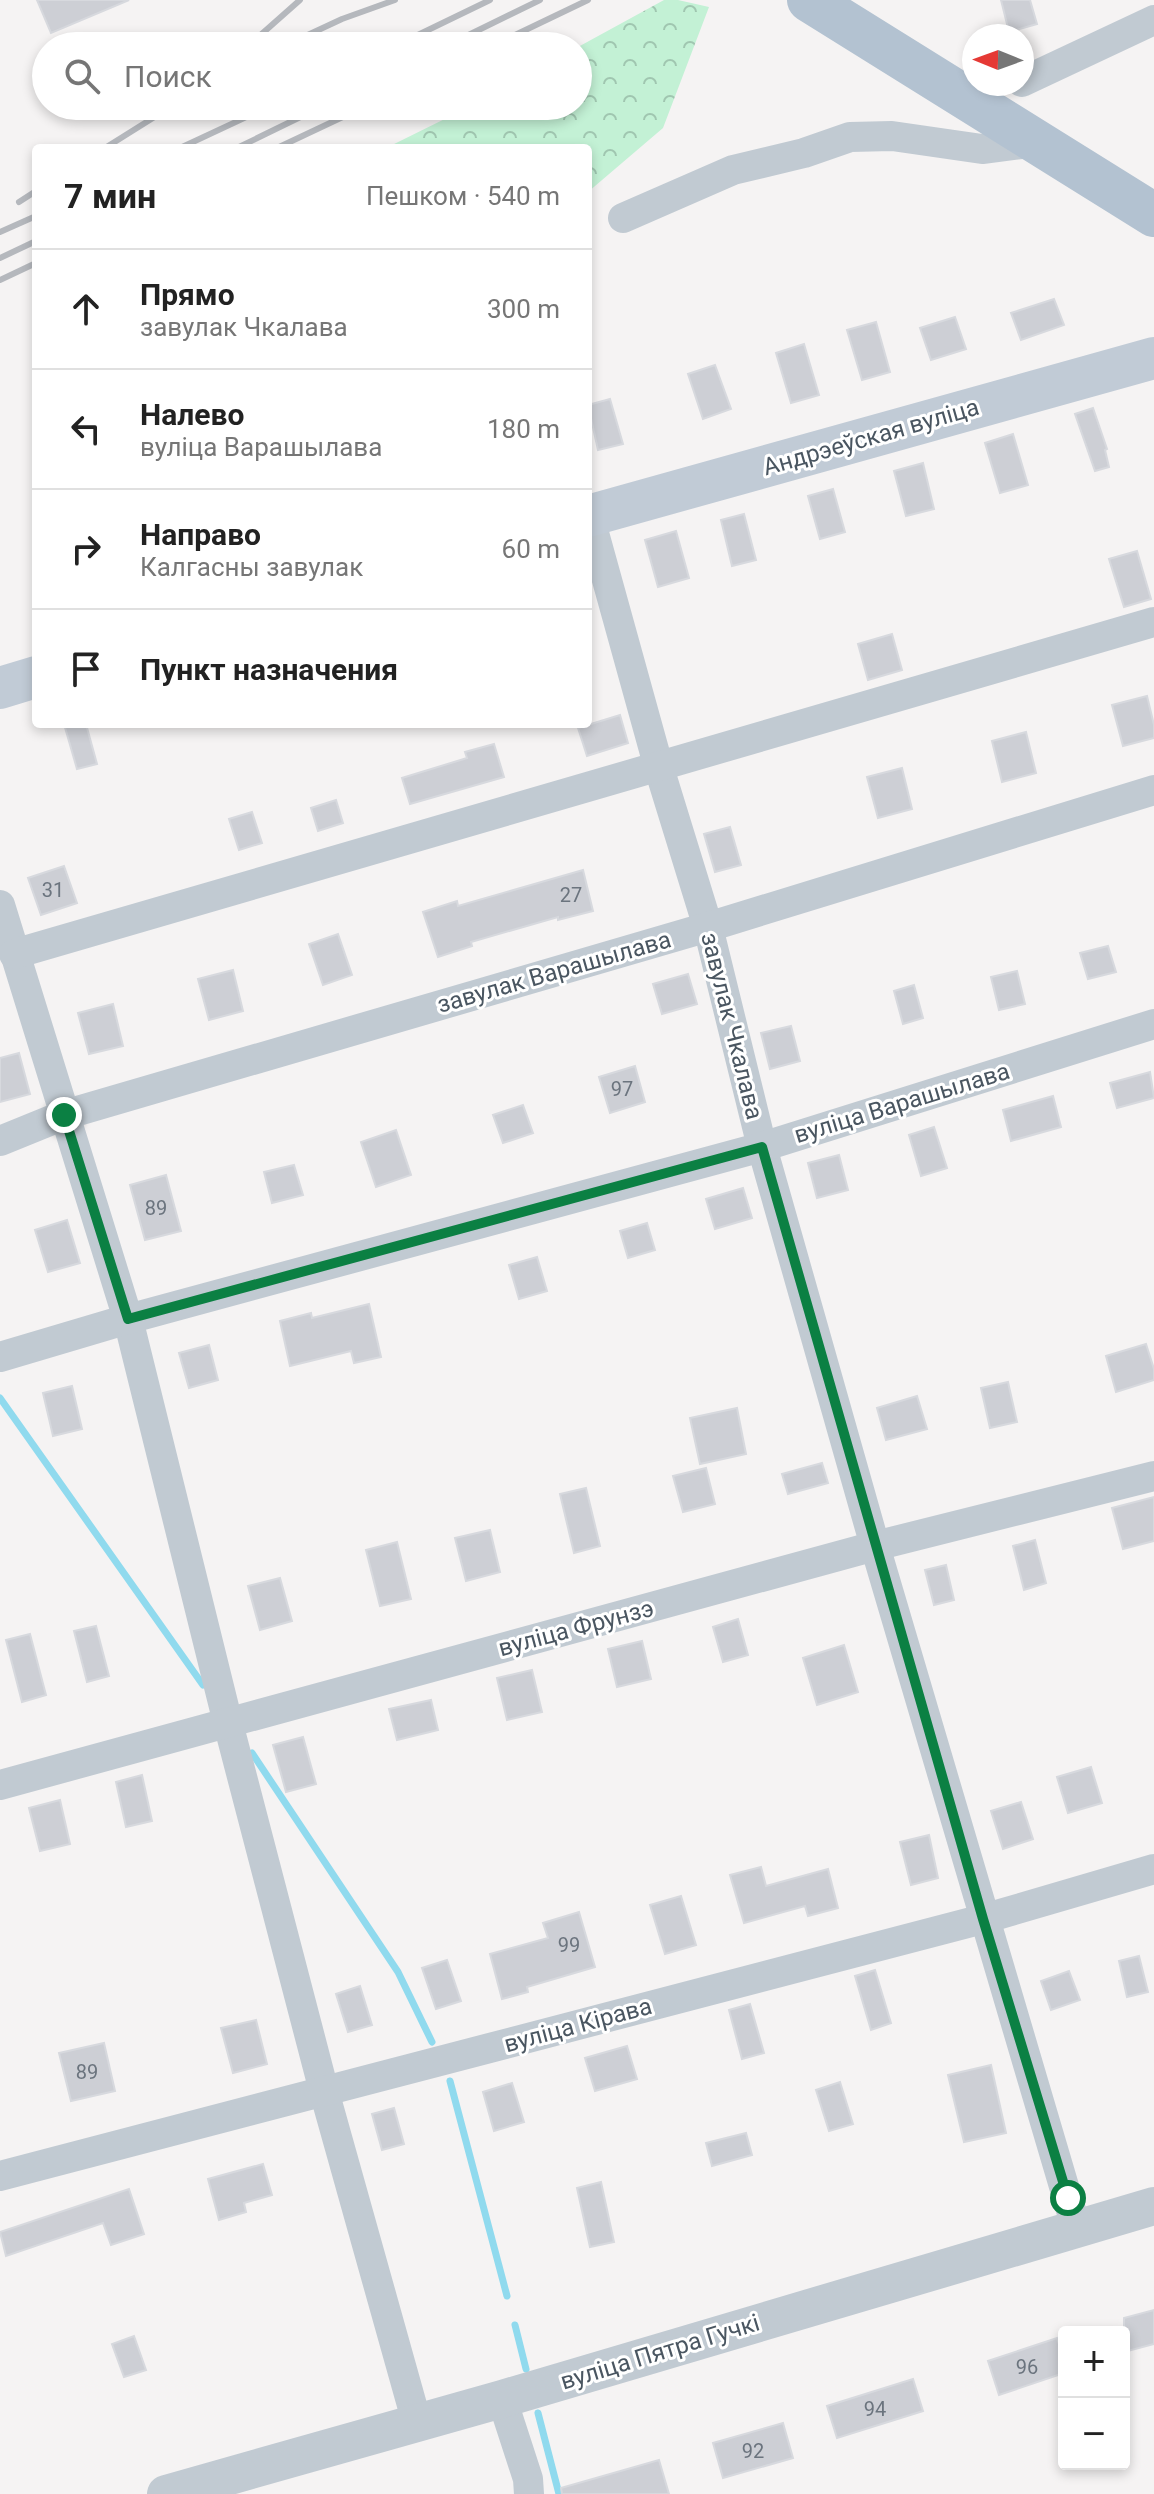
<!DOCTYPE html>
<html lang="ru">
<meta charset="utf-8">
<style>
body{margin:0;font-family:Roboto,sans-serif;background:#f6f6f6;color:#222}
.controls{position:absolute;right:24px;bottom:24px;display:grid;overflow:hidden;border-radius:8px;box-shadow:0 4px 12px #0003}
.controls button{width:72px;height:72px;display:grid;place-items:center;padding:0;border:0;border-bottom:2px solid #e0e0e0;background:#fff;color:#222;font:40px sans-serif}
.compass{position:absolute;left:962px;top:24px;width:72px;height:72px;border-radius:50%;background:#fff;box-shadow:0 4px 12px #0003;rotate:271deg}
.stop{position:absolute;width:24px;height:24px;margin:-18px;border:6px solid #0b8043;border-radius:50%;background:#fff}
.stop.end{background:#0b8043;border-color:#fff;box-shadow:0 2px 8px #0008}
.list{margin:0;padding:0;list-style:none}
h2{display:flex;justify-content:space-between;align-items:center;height:104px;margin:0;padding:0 32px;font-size:34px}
h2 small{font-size:26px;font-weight:400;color:#767676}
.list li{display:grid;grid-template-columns:52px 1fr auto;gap:24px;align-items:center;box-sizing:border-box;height:120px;padding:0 32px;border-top:2px solid #e0e0e0}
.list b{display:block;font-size:30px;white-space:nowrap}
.list p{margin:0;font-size:26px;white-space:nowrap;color:#767676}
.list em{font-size:26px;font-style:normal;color:#767676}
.icon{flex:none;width:44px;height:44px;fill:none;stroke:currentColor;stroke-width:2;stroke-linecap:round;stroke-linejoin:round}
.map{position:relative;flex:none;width:1154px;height:2494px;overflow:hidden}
.search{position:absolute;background:#fff;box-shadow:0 4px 12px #0003;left:32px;top:32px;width:560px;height:88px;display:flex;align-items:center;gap:20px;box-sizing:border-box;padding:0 28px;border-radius:44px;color:#767676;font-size:30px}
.panel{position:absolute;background:#fff;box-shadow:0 4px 12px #0003;left:32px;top:144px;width:560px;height:584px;border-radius:8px}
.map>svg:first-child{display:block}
</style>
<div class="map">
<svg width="1154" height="2494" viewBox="0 0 1154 2494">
<defs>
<pattern id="forest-crowns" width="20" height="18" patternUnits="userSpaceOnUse" patternTransform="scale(2)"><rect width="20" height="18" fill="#c3f1d5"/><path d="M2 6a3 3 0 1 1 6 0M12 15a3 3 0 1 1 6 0" fill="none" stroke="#a0c6b0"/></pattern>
</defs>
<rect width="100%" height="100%" fill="#f5f3f3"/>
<path fill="url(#forest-crowns)" d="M664,0h14l31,7 -46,121 -75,64v-44h-202l85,-42h107v-59z"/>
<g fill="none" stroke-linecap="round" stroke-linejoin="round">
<g stroke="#90daee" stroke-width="7">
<path d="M0,1398l203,287"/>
<path d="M252,1753l146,219 34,70"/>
<path d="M450,2081l57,215"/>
<path d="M515,2325l11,44"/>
<path d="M538,2413l21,81"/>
</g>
</g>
<g fill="#cdcfd5" stroke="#d7d9de" stroke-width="2">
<path d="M37,0h92l-78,33z"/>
<path d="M1001,0h29l7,24 -28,8z"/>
<path d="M1054,299l10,26 -43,15 -10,-27z"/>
<path d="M955,317l11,32 -35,11 -11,-32z"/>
<path d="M876,322l14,50 -28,8 -15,-50z"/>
<path d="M804,344l15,51 -28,8 -15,-50z"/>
<path d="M715,365l16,44 -28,10 -15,-45z"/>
<path d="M610,399l13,45 -25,6 -10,-45z"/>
<path d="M1093,408l14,41 -2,1 4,17 -14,4 -20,-57z"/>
<path d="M1013,434l15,51 -28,8 -15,-50z"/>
<path d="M923,463l11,46 -28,7 -12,-45z"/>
<path d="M833,489l12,43 -25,7 -12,-43z"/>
<path d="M744,514l12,46 -24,6 -11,-46z"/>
<path d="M676,531l13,47 -31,9 -13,-47z"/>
<path d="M1137,551l14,48 -27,8 -15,-48z"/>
<path d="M892,634l10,36 -34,10 -10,-36z"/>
<path d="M1147,696l7,29v13l-31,8 -11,-41z"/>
<path d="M620,715l8,28 -41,13 -9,-28z"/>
<path d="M64,724h22l11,40 -20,5z"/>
<path d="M1026,732l10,41 -34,9 -10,-41z"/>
<path d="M494,744l10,33 -94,27 -8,-26 65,-20 -2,-6z"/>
<path d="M902,768l10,41 -34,9 -11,-41z"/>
<path d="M336,800l7,23 -25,8 -7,-23z"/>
<path d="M252,812l10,31 -23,7 -10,-31z"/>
<path d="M730,827l11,38 -26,7 -11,-38z"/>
<path d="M64,866l13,37 -36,12 -13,-37z"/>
<path d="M583,870l10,41 -35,9v-3l-87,25 1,4 -34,11 -15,-45 34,-11 1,5z"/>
<path d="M338,934l14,41 -29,10 -14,-41z"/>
<path d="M1108,946l8,26 -28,7 -8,-26z"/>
<path d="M233,970l10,41 -34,9 -11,-41z"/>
<path d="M1017,971l8,33 -26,6 -8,-33z"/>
<path d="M688,974l9,30 -35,10 -9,-30z"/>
<path d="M914,985l9,33 -20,6 -9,-33z"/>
<path d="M113,1004l10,42 -34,8 -11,-41z"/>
<path d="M791,1026l9,35 -30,8 -9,-36z"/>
<path d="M19,1053l11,41 -30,8v-44z"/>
<path d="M635,1066l10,36 -35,11 -11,-36z"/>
<path d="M1150,1072l4,26 -37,10 -7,-25z"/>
<path d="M1053,1096l8,31 -50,14 -8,-31z"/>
<path d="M523,1105l10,28 -30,10 -10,-28z"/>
<path d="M934,1127l13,41 -26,8 -12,-41z"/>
<path d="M396,1130l15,45 -35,12 -15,-45z"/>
<path d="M839,1155l9,35 -31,8 -9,-35z"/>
<path d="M294,1165l9,30 -31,8 -8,-31z"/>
<path d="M166,1175l15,56 -36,9 -15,-55z"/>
<path d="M743,1188l9,30 -37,11 -9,-30z"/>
<path d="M67,1220l13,43 -32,9 -13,-42z"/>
<path d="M647,1223l8,27 -27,8 -8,-27z"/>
<path d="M537,1257l10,34 -28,8 -10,-34z"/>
<path d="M369,1304l12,53 -27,6 -3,-12 -61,15 -10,-45 31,-8 1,5z"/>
<path d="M1146,1344l8,25v11l-38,12 -10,-36z"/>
<path d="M209,1345l9,35 -29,8 -10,-35z"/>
<path d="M1008,1382l9,40 -27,6 -9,-40z"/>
<path d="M72,1386l10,43 -29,7 -10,-43z"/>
<path d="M917,1396l10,33 -41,11 -9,-32z"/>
<path d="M737,1408l9,46 -46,10 -10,-46z"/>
<path d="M822,1463l6,20 -40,11 -6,-20z"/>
<path d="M706,1468l9,36 -32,8 -10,-36z"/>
<path d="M586,1488l14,58 -26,7 -14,-59z"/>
<path d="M1154,1497v44l-31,8 -11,-41z"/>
<path d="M490,1530l10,42 -34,9 -11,-43z"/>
<path d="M1035,1540l11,43 -22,7 -11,-44z"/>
<path d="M397,1542l14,57 -31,7 -14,-56z"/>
<path d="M946,1565l8,35 -20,5 -9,-35z"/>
<path d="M280,1578l12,43 -32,9 -12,-44z"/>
<path d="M738,1619l10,36 -25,7 -10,-35z"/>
<path d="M96,1626l13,50 -22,6 -13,-51z"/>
<path d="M30,1634l16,61 -24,7 -16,-62z"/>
<path d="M642,1641l9,38 -34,8 -9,-38z"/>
<path d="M844,1645l14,47 -41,13 -14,-47z"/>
<path d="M532,1670l10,42 -35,8 -10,-42z"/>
<path d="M431,1700l7,30 -41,10 -8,-31z"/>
<path d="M303,1737l13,47 -30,8 -13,-47z"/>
<path d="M1091,1767l11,36 -34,10 -11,-36z"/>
<path d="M142,1775l10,46 -26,6 -10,-45z"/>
<path d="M60,1800l10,44 -30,7 -11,-43z"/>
<path d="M1021,1802l12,37 -30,10 -12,-38z"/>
<path d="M929,1835l9,43 -27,7 -11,-43z"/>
<path d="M761,1867l5,19 62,-17 10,39 -30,8 -3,-10 -61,17 -14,-48z"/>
<path d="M681,1896l15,49 -31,9 -15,-49z"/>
<path d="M579,1912l16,55 -68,20 1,5 -26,7 -12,-45 58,-16 -5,-15z"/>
<path d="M1139,1956l9,36 -21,5 -8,-36z"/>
<path d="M447,1960l14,41 -25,8 -14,-41z"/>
<path d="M875,1970l16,53 -20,7 -16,-54z"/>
<path d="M1069,1971l11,29 -29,10 -10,-29z"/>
<path d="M360,1986l12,39 -24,7 -12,-38z"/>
<path d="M750,2004l14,49 -22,6 -13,-49z"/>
<path d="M256,2020l11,44 -34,9 -12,-45z"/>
<path d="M104,2043l11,48 -44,10 -12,-48z"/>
<path d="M627,2046l10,33 -42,12 -10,-33z"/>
<path d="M991,2065l15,68 -42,9 -16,-67z"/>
<path d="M840,2082l13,42 -24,7 -13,-41z"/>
<path d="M512,2083l12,39 -30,9 -11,-39z"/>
<path d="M394,2108l10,36 -22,6 -10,-36z"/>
<path d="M746,2133l6,22 -40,11 -6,-23z"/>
<path d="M263,2164l9,31 -28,8 2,9 -27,8 -11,-41z"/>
<path d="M601,2182l13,60 -24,5 -13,-59z"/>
<path d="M129,2189l15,45 -33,11 -8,-22 -97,33 -6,-24z"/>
<path d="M1154,2310v34l-30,8v-34z"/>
<path d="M134,2336l12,34 -22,7 -12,-33z"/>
<path d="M1057,2338l7,21v14l-65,22 -11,-34z"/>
<path d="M913,2379l10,32 -86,27 -10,-32z"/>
<path d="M783,2423l10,35 -70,20 -10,-35z"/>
<path d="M659,2460l10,34h-107l-1,-6z"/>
</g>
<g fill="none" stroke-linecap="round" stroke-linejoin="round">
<g stroke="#c1cad2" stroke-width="30">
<path d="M1022,82l132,-62"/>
<path d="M623,218l110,-48 71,-17 46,-16 42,-1 90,13 39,-5 9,-7"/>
<path d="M589,515l70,253 49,159 54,220 113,399 201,681"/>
<path d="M0,905l128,414 100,404 96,368 93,332"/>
<path d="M14,954l1140,-332"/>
<path d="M0,1141l64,-26 644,-188 446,-137"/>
<path d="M0,1357l128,-38 634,-172 392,-123"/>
<path d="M0,1785l875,-239 279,-70"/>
<path d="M0,2176l983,-257 171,-50"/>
<path d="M502,2399l26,80 1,15"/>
</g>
<path stroke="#c1cad2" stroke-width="38" d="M166,2494l336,-95 652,-193"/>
<g stroke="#c1cbd6" stroke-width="42">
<path d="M588,516l566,-158"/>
<path d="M0,688l36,-11"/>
</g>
<path stroke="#b3c2d1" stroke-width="44" d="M809,0l345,215"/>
<g stroke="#b5b8bd" stroke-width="6">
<path d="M248,46l52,-46"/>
<path d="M284,46l58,-27 53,-19"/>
<path d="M395,46l95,-46"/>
<path d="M446,46l94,-46"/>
<path d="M492,46l96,-46"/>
<path d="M105,148l67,-42"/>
<path d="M180,148l90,-42"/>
<path d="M237,148l86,-42"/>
<path d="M277,148l89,-42"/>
<path d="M19,202l17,-11"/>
<path d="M0,232l36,-16"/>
<path d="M0,258l36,-17"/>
<path d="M0,280l36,-17"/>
</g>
</g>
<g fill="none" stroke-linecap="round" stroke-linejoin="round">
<path stroke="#0b8043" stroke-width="10" d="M64,1115l64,204 634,-172 221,772 85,279"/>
</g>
<g text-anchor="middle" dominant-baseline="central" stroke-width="6" stroke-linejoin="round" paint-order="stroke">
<g font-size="20" fill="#6b747e">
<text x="53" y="890">31</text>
<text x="571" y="895">27</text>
<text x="622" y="1089">97</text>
<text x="156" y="1208">89</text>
<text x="569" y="1945">99</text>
<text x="87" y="2072">89</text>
<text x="1027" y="2367">96</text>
<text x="875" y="2409">94</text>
<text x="753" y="2451">92</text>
</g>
<g font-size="24" fill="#4a5661" stroke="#fff">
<text transform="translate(871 437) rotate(-16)">Андрэеўская вуліца</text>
<text transform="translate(554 972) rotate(-16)">завулак Варашылава</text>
<text transform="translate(732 1026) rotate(76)">завулак Чкалава</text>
<text transform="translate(902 1103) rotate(-17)">вуліца Варашылава</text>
<text transform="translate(576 1628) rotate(-15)">вуліца Фрунзэ</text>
<text transform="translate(578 2025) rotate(-15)">вуліца Кірава</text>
<text transform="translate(660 2352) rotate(-17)">вуліца Пятра Гучкі</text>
</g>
</g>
</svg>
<div class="controls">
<button>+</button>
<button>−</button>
</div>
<svg class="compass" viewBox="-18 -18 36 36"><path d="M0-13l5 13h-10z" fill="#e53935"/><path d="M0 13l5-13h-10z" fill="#767676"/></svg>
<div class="stop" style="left:1068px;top:2198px"></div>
<div class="stop end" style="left:64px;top:1115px"></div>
<div class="search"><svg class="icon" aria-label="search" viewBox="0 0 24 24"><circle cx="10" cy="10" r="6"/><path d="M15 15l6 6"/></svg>Поиск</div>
<section class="panel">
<h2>7 мин<small>Пешком · 540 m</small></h2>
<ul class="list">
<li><svg class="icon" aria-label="ahead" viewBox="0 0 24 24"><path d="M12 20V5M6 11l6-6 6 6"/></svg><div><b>Прямо</b><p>завулак Чкалава</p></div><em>300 m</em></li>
<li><svg class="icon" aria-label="left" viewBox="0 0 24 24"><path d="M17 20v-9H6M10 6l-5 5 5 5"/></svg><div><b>Налево</b><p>вуліца Варашылава</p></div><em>180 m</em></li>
<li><svg class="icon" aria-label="right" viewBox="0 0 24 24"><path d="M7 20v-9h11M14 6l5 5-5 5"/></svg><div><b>Направо</b><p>Калгасны завулак</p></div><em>60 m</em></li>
<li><svg class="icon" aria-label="arrive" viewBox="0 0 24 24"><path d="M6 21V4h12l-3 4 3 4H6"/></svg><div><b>Пункт назначения</b></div></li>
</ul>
</section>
</div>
